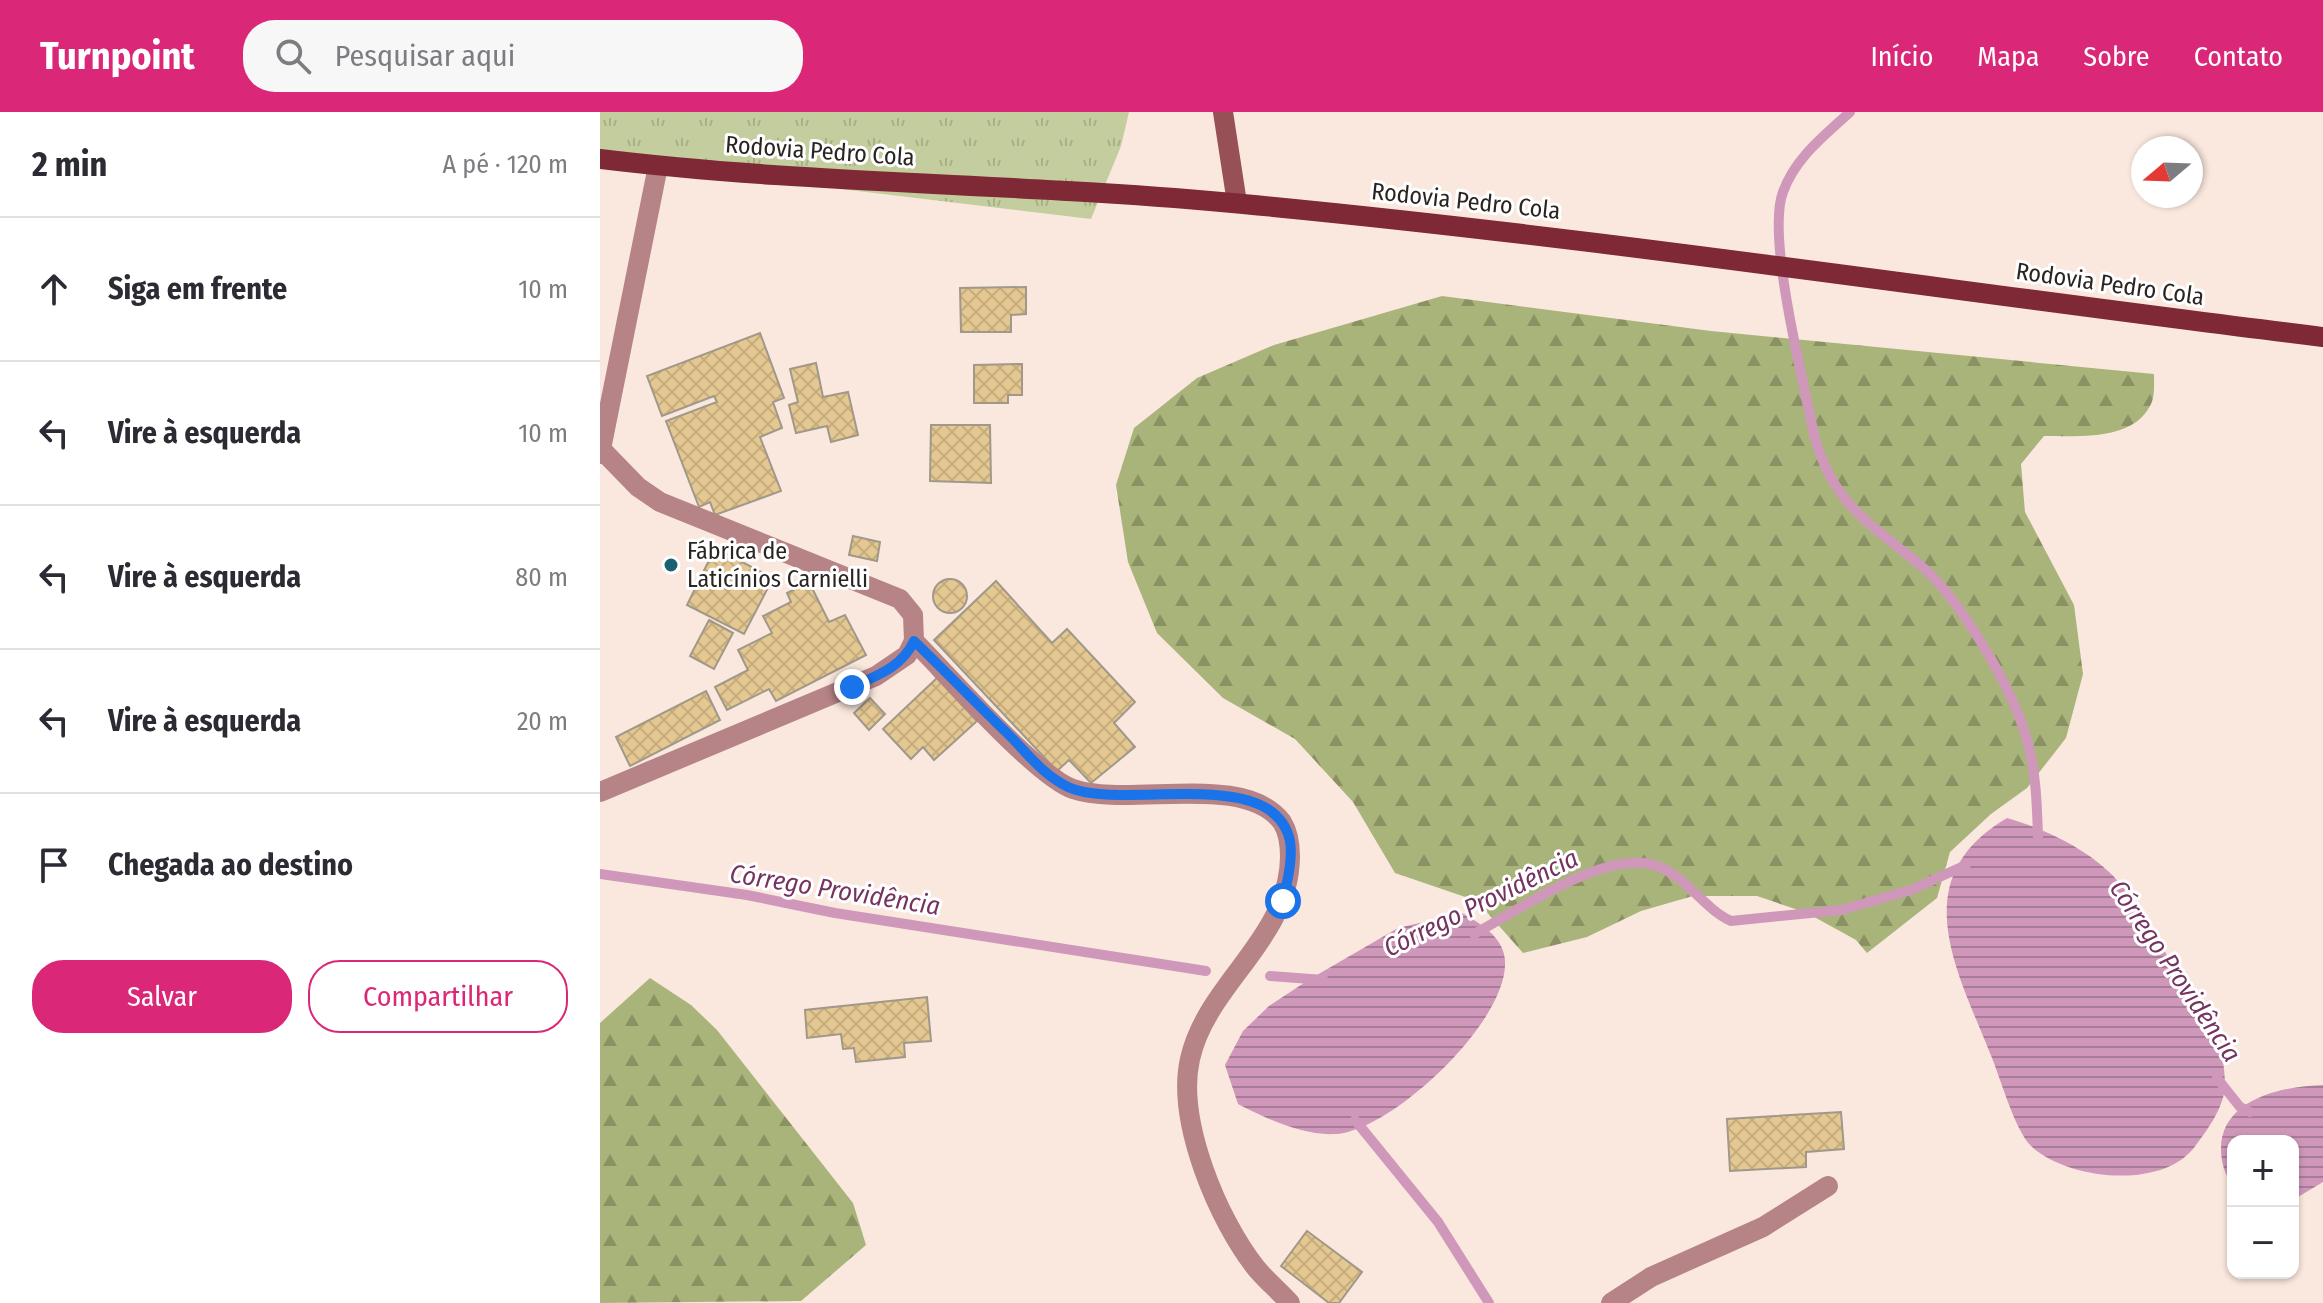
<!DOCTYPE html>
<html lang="pt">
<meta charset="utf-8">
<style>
body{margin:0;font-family:"Fira Sans Condensed",sans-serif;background:#f7f7f7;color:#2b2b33}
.controls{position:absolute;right:24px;bottom:24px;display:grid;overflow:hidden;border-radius:16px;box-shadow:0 2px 6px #0004}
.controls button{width:72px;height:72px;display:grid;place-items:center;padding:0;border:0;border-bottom:2px solid #e1e1e2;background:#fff;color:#2b2b33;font:40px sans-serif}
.compass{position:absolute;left:1531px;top:24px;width:72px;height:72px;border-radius:50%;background:#fff;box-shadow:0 2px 6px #0004;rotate:251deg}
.stop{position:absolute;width:24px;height:24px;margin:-18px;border:6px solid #1a73e8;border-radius:50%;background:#fff}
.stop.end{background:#1a73e8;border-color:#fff;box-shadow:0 2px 8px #0008}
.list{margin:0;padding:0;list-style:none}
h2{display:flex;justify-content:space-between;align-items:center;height:104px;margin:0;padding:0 32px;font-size:34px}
h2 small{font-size:26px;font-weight:400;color:#7c7c81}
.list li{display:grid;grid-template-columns:52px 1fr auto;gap:24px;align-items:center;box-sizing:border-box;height:144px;padding:0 32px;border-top:2px solid #e1e1e2}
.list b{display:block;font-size:30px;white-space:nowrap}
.list em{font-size:26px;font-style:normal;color:#7c7c81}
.actions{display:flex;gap:16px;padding:24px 32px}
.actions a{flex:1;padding:18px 0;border:2px solid #db2777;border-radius:32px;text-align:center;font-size:28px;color:#db2777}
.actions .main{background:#db2777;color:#fff}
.icon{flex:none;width:44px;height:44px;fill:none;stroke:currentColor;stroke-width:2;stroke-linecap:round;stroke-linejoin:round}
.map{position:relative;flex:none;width:1723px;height:1191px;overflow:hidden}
header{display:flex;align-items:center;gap:48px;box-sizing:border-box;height:112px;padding:0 40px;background:#db2777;color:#fff}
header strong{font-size:38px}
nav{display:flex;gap:44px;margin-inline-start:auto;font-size:28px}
.search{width:560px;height:72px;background:#f7f7f7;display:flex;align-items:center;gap:20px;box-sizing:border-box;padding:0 28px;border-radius:32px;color:#7c7c81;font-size:30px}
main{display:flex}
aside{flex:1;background:#fff}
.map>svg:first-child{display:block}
</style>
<header>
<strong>Turnpoint</strong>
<div class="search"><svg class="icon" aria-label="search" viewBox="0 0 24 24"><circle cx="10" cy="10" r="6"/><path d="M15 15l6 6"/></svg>Pesquisar aqui</div>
<nav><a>Início</a><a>Mapa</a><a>Sobre</a><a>Contato</a></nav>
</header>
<main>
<aside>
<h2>2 min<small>A pé · 120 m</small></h2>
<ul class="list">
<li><svg class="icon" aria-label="ahead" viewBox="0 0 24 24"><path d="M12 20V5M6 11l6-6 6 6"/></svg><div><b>Siga em frente</b></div><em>10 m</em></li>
<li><svg class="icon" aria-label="left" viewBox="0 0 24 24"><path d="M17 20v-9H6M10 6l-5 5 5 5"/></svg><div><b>Vire à esquerda</b></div><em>10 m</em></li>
<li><svg class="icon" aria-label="left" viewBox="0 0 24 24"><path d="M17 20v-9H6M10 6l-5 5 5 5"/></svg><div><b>Vire à esquerda</b></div><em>80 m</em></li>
<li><svg class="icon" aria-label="left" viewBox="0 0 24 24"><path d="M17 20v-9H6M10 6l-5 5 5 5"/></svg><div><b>Vire à esquerda</b></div><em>20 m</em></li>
<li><svg class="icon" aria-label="arrive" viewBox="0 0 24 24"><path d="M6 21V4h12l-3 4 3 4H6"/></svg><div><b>Chegada ao destino</b></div></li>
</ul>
<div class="actions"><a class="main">Salvar</a><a>Compartilhar</a></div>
</aside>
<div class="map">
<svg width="1723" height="1191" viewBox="0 0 1723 1191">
<defs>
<pattern id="grass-tufts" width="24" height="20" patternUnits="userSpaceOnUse" patternTransform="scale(2)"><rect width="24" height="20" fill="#c3cd9e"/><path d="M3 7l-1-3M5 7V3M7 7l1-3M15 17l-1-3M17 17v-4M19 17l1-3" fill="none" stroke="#a8b088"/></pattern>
<pattern id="forest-firs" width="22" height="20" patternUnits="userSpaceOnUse" patternTransform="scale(2)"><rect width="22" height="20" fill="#a9b47b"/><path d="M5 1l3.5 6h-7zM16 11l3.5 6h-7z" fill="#8a9264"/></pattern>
<pattern id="water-rules" width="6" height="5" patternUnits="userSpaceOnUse" patternTransform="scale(2)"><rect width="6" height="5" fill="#cf98ba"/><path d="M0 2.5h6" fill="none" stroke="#a87c97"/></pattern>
<pattern id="building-cross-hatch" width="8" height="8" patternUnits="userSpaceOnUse" patternTransform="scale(2)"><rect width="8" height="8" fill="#e5c891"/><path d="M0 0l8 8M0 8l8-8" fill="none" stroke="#c5ac7d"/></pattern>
</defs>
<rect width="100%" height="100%" fill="#fae8de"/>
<path fill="url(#grass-tufts)" d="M0,0h529l-8,34 -30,73 -491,-59z"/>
<g fill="url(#forest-firs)">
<path d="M842,184l269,35 443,43c0,9 1,24 -4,32 -18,35 -72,30 -106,30l-23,28 4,48 49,93 9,69 -17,64 -39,50 -36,26 -41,38 -13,46 -70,55 -11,-13 -49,-27 -50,-17h-64l-52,15 -54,26 -64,16 -46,-52 -82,-28 -42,-71 -58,-63 -72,-41 -66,-65 -29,-71 -12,-77 18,-57 63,-50 77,-33z"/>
<path d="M50,866l41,27 26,25 136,173 13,42 -65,56 -201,2v-280z"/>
</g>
<g fill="url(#water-rules)">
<path d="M1407,706c35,10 74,28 101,53 29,26 65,96 86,131 8,13 20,28 25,42 4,11 6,31 6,42 -1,21 -17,43 -29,59 -32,46 -128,35 -165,1 -16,-16 -30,-66 -39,-88 -34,-86 -89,-179 15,-240z"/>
<path d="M862,801c16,9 37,21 42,41 14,59 -111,177 -168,180 -33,2 -69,-15 -98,-30l-13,-39 18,-34 26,-25 41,-27 88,-51z"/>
<path d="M1723,973v97l-30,18v-59h-60v44c-8,-8 -12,-24 -12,-35 -1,-51 62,-64 102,-65z"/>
</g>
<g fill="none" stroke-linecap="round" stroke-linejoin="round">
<g stroke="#cf98ba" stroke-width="10">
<path d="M1250,0c-26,24 -55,46 -67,80 -17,45 21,190 31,243 19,69 54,87 105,129 41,34 94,125 108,176 9,31 10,65 11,97"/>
<path d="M0,762l147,21 88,18 371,58"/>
<path d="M874,822c45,-24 132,-86 183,-68 29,10 46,42 74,55l110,-11 70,-20 55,-25"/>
<path d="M670,864l54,4"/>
<path d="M1617,966l23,29 10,5"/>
<path d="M755,1008l83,102 51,81"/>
</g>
</g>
<g fill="url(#building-cross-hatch)" stroke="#a09889" stroke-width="2">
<path d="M426,175v27l-15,1v17h-50l-1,-44z"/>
<path d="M160,221l24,65 -11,4 9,26 -22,9 21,54 -66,24 -5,-13 -11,5 -33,-86 51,-19 -3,-6 -52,20 -15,-40z"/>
<path d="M216,251l7,34 25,-5 10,43 -27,7 -4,-16 -31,7 -7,-28 9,-3 -8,-33z"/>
<path d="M422,252v31h-14v8h-34v-38z"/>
<path d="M331,313h59l1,58 -61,-2z"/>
<path d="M253,424l27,6 -3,19 -28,-6z"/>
<path d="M115,436l58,30 -29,56 -57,-29z"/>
<circle cx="350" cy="484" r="17"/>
<path d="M396,469l56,62 15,-14 68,73 -21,21 21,24 -44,36 -22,-23 -12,11 -123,-131z"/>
<path d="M209,470l20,40 16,-7 21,40 -90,46 -7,-12 -42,21 -12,-23 33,-17 -10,-20 34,-17 -9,-17 28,-14 -4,-9z"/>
<path d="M109,508l24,13 -19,36 -24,-13z"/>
<path d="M337,566l40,43 -43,39 -11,-13 -12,12 -28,-30z"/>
<path d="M106,579l14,29 -90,46 -14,-29z"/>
<path d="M270,586l15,16 -16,16 -15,-17z"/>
<path d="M327,885l4,44 -27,2 1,14 -49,5 -2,-14 -11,1 -2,-15 -34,4 -2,-28z"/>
<path d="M1241,1000l3,37 -38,3v15l-76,4 -3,-52z"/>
<path d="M707,1119l55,41 -23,31h-10l-48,-37z"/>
</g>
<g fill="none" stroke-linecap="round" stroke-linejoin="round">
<g stroke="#b68386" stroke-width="20">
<path d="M3,339l35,36 22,15 240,97 13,16 1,26c32,32 123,136 159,148 56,19 171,-18 209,33 7,11 8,23 8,35 -1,83 -83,126 -100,202 -14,62 28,161 66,209 10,12 23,23 34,35"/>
<path d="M0,342l58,-288"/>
<path d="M0,680l276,-116 31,-21 7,-14"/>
<path d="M1011,1191l40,-26 112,-50 65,-41"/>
</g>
<path stroke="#975056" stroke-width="20" d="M623,0l14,91"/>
<path stroke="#7e2935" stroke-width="20" d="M0,47c213,26 429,24 643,45 361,34 720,89 1080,133"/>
</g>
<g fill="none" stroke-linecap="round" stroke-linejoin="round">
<path stroke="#1a73e8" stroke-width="10" d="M252,575c26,-12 50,-20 62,-46 32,31 63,63 95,94 19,19 34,40 59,52 53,25 206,-24 222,54 3,19 -3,41 -7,60"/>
</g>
<circle fill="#1b6072" stroke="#fff" stroke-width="3" cx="71" cy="453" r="8"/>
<g text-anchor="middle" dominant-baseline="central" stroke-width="6" stroke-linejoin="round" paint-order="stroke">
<g font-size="24" fill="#2b2521" stroke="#fff">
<text transform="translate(220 39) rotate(4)">Rodovia Pedro Cola</text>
<text transform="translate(866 89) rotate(6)">Rodovia Pedro Cola</text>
<text transform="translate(1510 172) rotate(8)">Rodovia Pedro Cola</text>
</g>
<g font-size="24" fill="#2b2521" stroke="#fff" text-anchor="start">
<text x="87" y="439">Fábrica de<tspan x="87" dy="28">Laticínios Carnielli</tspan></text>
</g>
<g font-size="26" font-style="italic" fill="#753360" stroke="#fff">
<text transform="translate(235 778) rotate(9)">Córrego Providência</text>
<text transform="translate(881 791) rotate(-26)">Córrego Providência</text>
<text transform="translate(1575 859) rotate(56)">Córrego Providência</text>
</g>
</g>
</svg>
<div class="controls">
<button>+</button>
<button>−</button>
</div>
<svg class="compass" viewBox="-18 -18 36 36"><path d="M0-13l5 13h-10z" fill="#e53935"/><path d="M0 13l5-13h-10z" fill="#7c7c81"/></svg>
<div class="stop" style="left:683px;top:789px"></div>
<div class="stop end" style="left:252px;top:575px"></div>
</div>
</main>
